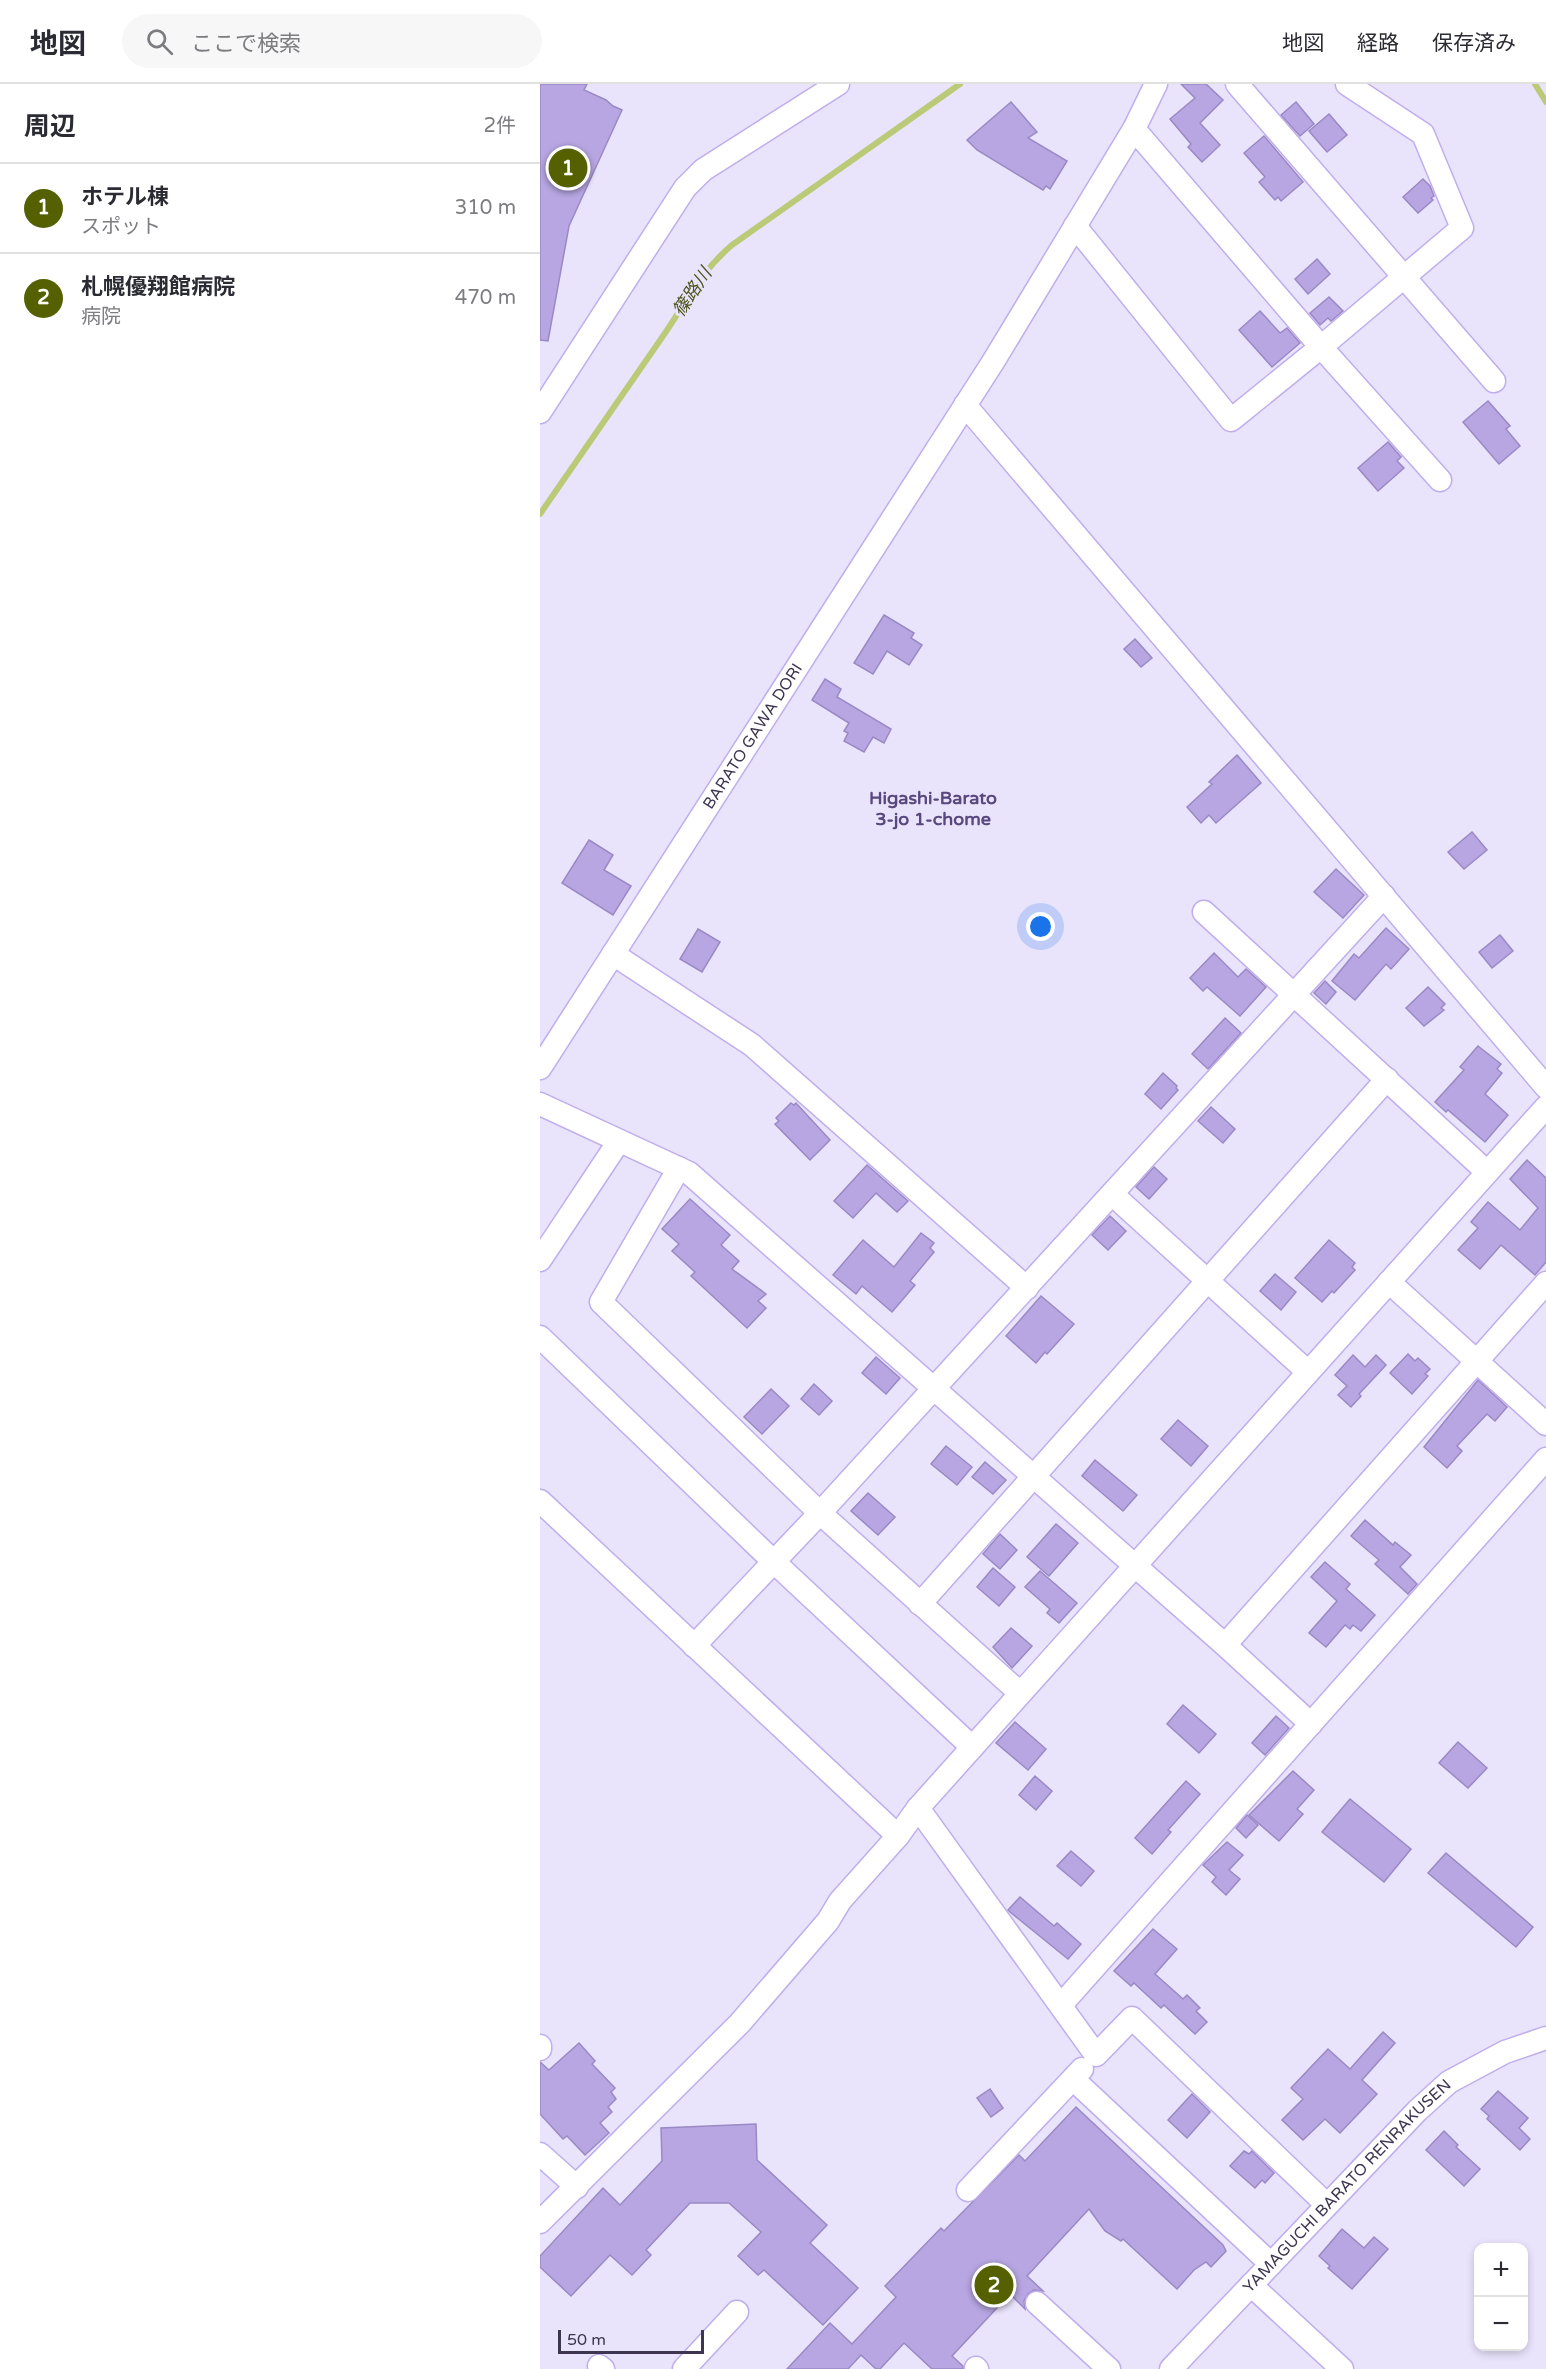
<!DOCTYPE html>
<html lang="ja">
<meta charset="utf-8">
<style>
body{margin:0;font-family:"Varela Round","Noto Sans JP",sans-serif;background:#f7f7f7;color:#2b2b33}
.controls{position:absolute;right:18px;bottom:18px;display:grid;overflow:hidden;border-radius:12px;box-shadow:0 3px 9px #0003}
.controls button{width:54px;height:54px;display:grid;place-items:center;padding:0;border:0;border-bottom:2px solid #e1e1e2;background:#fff;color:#2b2b33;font:30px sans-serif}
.scale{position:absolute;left:18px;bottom:15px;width:146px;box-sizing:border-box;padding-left:6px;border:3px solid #3e3650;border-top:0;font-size:16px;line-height:21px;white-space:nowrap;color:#3e3650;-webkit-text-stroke:4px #e9e3fc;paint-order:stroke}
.you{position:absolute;left:501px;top:843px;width:21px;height:21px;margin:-15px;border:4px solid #fff;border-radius:50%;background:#1a73e8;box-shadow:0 0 0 9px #1a73e833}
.badge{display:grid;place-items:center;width:39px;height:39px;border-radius:50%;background:#556100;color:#fff;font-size:20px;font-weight:700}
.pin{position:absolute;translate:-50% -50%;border:3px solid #fff;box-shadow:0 2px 6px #0006}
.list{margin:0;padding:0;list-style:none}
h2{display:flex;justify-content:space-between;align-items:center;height:78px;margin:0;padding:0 24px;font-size:26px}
h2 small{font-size:20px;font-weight:400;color:#7c7c81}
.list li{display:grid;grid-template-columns:39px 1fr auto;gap:18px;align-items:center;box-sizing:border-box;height:90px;padding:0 24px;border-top:2px solid #e1e1e2}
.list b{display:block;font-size:22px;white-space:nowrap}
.list p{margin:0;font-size:20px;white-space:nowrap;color:#7c7c81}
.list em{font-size:20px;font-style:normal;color:#7c7c81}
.icon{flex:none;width:33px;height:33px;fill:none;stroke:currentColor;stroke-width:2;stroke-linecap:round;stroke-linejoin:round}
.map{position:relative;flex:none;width:1006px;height:2285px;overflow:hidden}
header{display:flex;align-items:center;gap:36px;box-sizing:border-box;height:84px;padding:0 30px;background:#fff;border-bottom:2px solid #e1e1e2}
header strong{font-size:28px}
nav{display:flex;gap:33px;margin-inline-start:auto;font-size:21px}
.search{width:420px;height:54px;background:#f7f7f7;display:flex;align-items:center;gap:15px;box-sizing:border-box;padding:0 21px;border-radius:33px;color:#7c7c81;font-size:22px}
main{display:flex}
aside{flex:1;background:#fff}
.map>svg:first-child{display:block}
</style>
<header>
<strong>地図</strong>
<div class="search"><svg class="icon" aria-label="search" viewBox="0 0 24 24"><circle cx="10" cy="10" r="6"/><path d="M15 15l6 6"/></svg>ここで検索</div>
<nav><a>地図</a><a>経路</a><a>保存済み</a></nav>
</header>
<main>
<aside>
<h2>周辺<small>2件</small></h2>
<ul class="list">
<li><span class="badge">1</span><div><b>ホテル棟</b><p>スポット</p></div><em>310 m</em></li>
<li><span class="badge">2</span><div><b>札幌優翔館病院</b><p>病院</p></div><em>470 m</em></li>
</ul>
</aside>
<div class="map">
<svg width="1006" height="2285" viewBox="0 0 1006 2285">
<rect width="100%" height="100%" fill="#e9e3fc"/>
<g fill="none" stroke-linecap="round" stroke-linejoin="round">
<g stroke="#baca77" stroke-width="6">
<path d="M995,0l11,18"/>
<path d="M0,430c41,-59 82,-118 123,-178 23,-33 37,-64 69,-91l228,-161"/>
</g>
</g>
<g fill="#b7a6e2" stroke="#9a89c4" stroke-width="1.5">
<path d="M0,0h47l-3,6 22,10 7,6 9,4 -53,116 -21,115 -8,-1z"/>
<path d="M641,0h25l17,16 -23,23 20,22 -18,17 -14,-15 3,-3 -21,-25 25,-21z"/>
<path d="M471,18l26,30 -9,6 39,23 -17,28 -4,-3 -3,4 -66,-40 -10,-10z"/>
<path d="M756,18l18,22 -14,12 -19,-21z"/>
<path d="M789,30l18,21 -20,17 -18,-21z"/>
<path d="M724,52l39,46 -22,19 -3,-4 -3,3 -16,-18 6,-5 -21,-24z"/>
<path d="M883,95l7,7 4,10 -3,2 2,2 -15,13 -15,-16z"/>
<path d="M777,175l13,15 -22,20 -13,-15z"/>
<path d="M789,213l14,14 -12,10 -3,-3 -8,7 -10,-12z"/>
<path d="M720,227l20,22 7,-5 13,15 -28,24 -33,-37z"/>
<path d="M948,317l22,25 -4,3 14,17 -21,18 -36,-42z"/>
<path d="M848,358l13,15 -4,4 7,7 -26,23 -20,-23z"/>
<path d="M344,531l30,18 -3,5 11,7 -13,20 -22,-14 -14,23 -19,-11z"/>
<path d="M595,555l17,19 -11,9 -17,-18z"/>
<path d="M285,595l16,10 -4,8 54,32 -7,14 -11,-6 -9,15 -20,-11 4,-8 -4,-2 5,-8 -37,-23z"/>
<path d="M697,671l24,28 -45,40 -7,-8 -8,8 -14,-16 25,-23 -3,-2z"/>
<path d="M932,748l15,18 -23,19 -16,-17z"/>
<path d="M49,756l24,15 -9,15 27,16 -18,29 -51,-32z"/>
<path d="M796,785l28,26 -21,23 -29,-26z"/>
<path d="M846,844l23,21 -18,20 -5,-5 -31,36 -23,-19 22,-27 5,4z"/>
<path d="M158,845l22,13 -18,30 -22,-13z"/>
<path d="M960,851l13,16 -21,17 -13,-16z"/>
<path d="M674,869l24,24 8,-8 20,18 -26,29 -33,-29 -4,4 -13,-13z"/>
<path d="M785,897l11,11 -10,12 -12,-11z"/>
<path d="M888,903l17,17 -4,4 3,2 -20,16 -18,-18z"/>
<path d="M685,934l16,15 -33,36 -16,-15z"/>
<path d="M938,962l23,18 -4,5 5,4 -17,21 23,21 -23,27 -37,-32 -2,2 -11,-10 29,-32 -4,-3z"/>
<path d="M623,989l14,13 -1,2 2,2 -17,19 -16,-15z"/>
<path d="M251,1019l3,2 2,-2 34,37 -20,20 -35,-36 4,-3 -3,-3z"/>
<path d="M671,1023l24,22 -12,14 -25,-22z"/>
<path d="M987,1076l19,18v84l-11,13 -34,-30 -21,24 -22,-19 20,-22 -7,-6 17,-20 32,28 18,-22 -28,-29z"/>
<path d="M327,1081l41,36 -11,11 -21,-19 -23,25 -19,-17z"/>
<path d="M614,1083l13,12 -18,20 -13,-12z"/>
<path d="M150,1115l40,36 -9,10 18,16 -7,8 34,25 -8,7 8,7 -19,20 -56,-52 4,-4 -23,-21 7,-7 -17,-15z"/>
<path d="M570,1132l16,15 -18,19 -16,-15z"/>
<path d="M381,1149l13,10 -4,5 4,4 -24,29 5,4 -23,27 -30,-26 -6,8 -23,-19 30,-35 31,27z"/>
<path d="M789,1156l26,23 -3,4 3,3 -21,23 -2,-2 -10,11 -27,-24z"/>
<path d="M735,1190l21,18 -15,18 -21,-19z"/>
<path d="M501,1212l33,28 -27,30 -2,-2 -9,11 -30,-27z"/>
<path d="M868,1270l7,7 3,-3 12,11 -5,5 3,2 -16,18 -22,-21z"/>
<path d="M813,1271l12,12 11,-12 10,10 -27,29 2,2 -10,11 -13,-12 9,-9 -12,-11z"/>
<path d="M336,1273l24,21 -14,16 -24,-21z"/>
<path d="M938,1296l29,27 -12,14 -8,-7 -30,32 5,5 -15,17 -23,-21z"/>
<path d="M274,1300l18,17 -13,14 -18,-16z"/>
<path d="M231,1305l18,17 -27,28 -18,-17z"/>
<path d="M638,1336l30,26 -17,20 -30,-27z"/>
<path d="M406,1362l26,21 -15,18 -26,-21z"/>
<path d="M555,1376l42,35 -14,16 -41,-35z"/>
<path d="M445,1378l21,18 -13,14 -21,-17z"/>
<path d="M328,1409l27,24 -17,18 -27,-24z"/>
<path d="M825,1436l28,25 2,-3 16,13 -11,12 17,17 -9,10 -33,-30 4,-4 -28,-24z"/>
<path d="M516,1440l22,19 -29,33 -22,-19z"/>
<path d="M460,1450l17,16 -17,19 -17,-15z"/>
<path d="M785,1478l25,22 -4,5 29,26 -14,16 -8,-6 -3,4 -5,-4 -19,22 -17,-14 28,-32 -26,-24z"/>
<path d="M453,1484l22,19 -16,19 -22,-19z"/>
<path d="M500,1487l37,32 -18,20 -12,-10 3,-4 -25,-22z"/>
<path d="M471,1544l21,18 -20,22 -19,-21z"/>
<path d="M643,1621l33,29 -17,19 -32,-29z"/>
<path d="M736,1632l13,12 -24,27 -13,-12z"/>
<path d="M475,1638l31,27 -18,21 -32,-27z"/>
<path d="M918,1658l29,26 -19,20 -29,-25z"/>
<path d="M753,1687l21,19 -17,19 6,5 -24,27 -30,-26z"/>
<path d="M495,1692l17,15 -16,19 -17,-15z"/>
<path d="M646,1697l14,13 -32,36 3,2 -19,22 -17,-16z"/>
<path d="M810,1715l61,50 -27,33 -62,-50z"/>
<path d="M707,1731l11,10 -12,13 -10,-10z"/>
<path d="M687,1758l16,13 -14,15 11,9 -14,16 -14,-13 4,-5 -13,-12z"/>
<path d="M531,1767l23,20 -13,15 -24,-20z"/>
<path d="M906,1769l87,74 -17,20 -88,-74z"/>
<path d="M480,1813l34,29 3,-3 24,21 -13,15 -58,-47 -2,-2z"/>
<path d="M613,1845l24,20 -22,25 28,25 4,-4 13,13 -4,3 11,11 -12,12 -31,-29 -3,3 -27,-25 -3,3 -17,-15z"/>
<path d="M843,1948l12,11 -33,37 15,14 -37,39 -15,-14 -22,21 -21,-20 21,-21 -12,-11 37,-39 22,20z"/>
<path d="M39,1959l16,18 -3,3 23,24 -4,4 5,7 -8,8 4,5 -12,11 9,10 -24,22 -18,-19 -4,3 -23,-25v-52l9,8z"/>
<path d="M450,2005l13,19 -12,9 -14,-19z"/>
<path d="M958,2007l30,27 -9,10 11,11 -10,11 -33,-31 2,-3 -8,-7z"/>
<path d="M652,2010l18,18 -23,26 -19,-18z"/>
<path d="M536,2023l147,138 3,6 -15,16 -5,-5 -12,8 -17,19 -54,-50 -2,2 -16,-10 -16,-22 -62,67 16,15 -9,-1 -6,4 -4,7 1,8 -15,-15 -58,62 11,10v3h-31l-28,-26 -24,26h-4l-15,-14 -13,14h-61l43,-46 22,21 44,-47 -11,-11 56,-58 3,3 75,-76 6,6z"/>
<path d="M216,2040l1,36 70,65 -17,18 48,45 -35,37 -59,-55 -6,5 -20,-19 23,-24 -32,-29h-39l-44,47 5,5 -19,20 -22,-20 -39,41 -31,-29v-11l63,-68 17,17 42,-44 -1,-33z"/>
<path d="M904,2047l14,14 -2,2 24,22 -16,17 -38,-36z"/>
<path d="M704,2067l5,3 3,-3 22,22 -9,10 -3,-3 -7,8 -25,-22z"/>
<path d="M802,2145l22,19 10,-11 14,12 -36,40 -24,-21 2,-2 -11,-10z"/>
</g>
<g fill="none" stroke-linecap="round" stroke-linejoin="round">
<defs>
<g id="minor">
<path d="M697,0l257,297"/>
<path d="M594,45l187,218 141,-119 -39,-94 -76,-50"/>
<path d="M535,142l156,194 90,-73 119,133"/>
<path d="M425,321l581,682"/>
<path d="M0,328l145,-224 18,-18 135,-86"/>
<path d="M664,828l283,260"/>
<path d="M73,870l139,91 275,243"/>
<path id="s1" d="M0,984l453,-706 141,-233 22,-45"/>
<path d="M0,1020l149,69 536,472 86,79"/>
<path d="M139,1084l-78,134 219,211 200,180"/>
<path d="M572,1110l196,178"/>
<path d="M0,1176l79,-119"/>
<path d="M849,1198l157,142"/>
<path d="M0,1253l233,224 199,186"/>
<path d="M0,1417l358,335"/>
<path d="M380,1520l467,-525"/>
<path d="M685,1561l321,-362"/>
<path d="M154,1562l126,-133 564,-617"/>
<path d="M378,1724l178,247 36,-37 195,187"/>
<path d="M521,1921l485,-546"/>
<path d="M0,1962v3"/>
<path d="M533,1995l198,185"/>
<path d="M0,2070l37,33"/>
<path d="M428,2106l114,-121"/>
<path d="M0,2138l200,-199 88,-102 12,-20 58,-65 20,-28 628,-701"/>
<path d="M711,2201l91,84"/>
<path d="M497,2219l72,66"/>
<path d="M59,2282l4,3"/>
<path d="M436,2284l1,1"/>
<path d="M144,2285l53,-57"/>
<path id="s2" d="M631,2285l246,-258 32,-29 56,-30 41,-14"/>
</g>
</defs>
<use href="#minor" stroke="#c0aeec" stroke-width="25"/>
<use href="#minor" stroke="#fff" stroke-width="22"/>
</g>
<g text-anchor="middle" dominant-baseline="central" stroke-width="6" stroke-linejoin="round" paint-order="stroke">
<g font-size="16" fill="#3e3650" stroke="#e9e3fc">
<text stroke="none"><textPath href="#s1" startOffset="394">BARATO GAWA DORI</textPath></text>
<text stroke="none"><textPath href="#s2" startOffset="254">YAMAGUCHI BARATO RENRAKUSEN</textPath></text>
</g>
<g font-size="18" font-style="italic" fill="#4e571c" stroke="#e9e3fc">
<text transform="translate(152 208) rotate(-56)">篠路川</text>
</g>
<g font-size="18" font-weight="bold" fill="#59487d" stroke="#e9e3fc">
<text x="393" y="714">Higashi-Barato<tspan x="393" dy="21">3-jo 1-chome</tspan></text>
</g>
</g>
</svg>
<div class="controls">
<button>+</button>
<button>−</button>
</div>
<div class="scale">50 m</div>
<div class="you"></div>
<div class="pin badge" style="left:28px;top:84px">1</div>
<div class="pin badge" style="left:454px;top:2201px">2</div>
</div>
</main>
